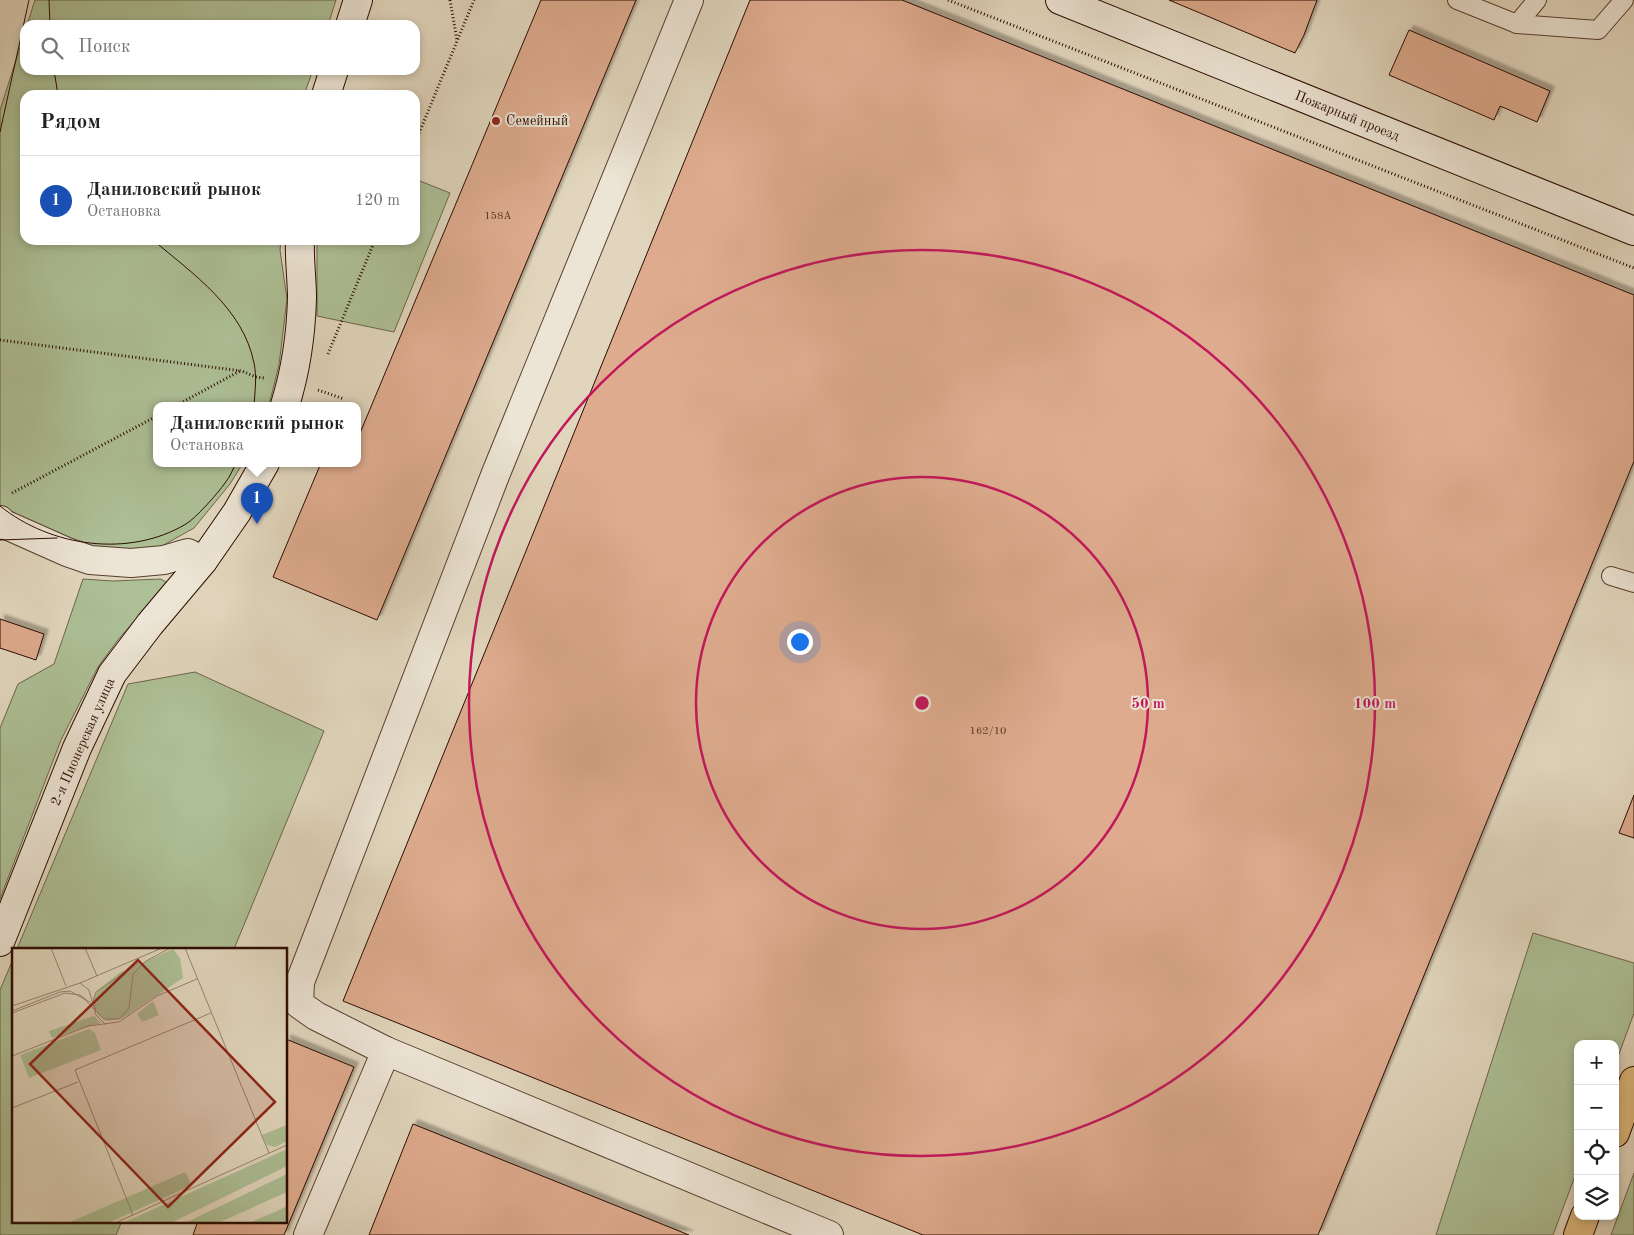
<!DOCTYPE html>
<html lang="ru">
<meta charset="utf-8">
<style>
body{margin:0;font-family:"Old Standard TT",serif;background:#f2f2f2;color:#202124}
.controls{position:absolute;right:15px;bottom:15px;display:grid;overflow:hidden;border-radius:10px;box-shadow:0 2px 8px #0003}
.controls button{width:45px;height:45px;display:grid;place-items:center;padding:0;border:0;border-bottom:1px solid #e0e0e0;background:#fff;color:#202124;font:25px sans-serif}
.you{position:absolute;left:799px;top:641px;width:18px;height:18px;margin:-12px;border:4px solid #fff;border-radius:50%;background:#1a73e8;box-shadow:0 0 0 8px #1a73e833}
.badge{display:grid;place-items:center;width:32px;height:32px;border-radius:50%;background:#8f2418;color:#fff;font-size:16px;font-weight:700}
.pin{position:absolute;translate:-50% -41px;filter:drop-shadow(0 1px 2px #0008)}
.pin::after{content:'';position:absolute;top:26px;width:18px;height:15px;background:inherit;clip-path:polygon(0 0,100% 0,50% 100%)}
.popup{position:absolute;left:153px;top:402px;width:208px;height:65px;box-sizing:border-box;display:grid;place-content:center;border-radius:10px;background:#fff;filter:drop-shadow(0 1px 4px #0005);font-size:16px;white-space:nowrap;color:#757577}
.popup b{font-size:19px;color:#202124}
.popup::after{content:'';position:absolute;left:50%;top:100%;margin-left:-10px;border:10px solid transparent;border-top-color:#fff}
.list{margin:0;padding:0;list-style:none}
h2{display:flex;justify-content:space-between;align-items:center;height:65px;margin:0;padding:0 20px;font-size:21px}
h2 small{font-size:16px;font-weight:400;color:#757577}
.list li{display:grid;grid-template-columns:32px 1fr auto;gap:15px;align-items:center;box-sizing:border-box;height:90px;padding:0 20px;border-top:1px solid #e0e0e0}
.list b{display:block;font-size:19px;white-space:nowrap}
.list p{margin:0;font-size:16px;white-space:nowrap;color:#757577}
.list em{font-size:16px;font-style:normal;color:#757577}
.icon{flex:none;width:28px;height:28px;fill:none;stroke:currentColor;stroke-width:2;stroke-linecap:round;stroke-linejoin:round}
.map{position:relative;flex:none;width:1634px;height:1235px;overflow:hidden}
.search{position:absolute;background:#fff;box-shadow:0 2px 8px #0003;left:20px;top:20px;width:400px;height:55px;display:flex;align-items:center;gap:12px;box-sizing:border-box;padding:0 18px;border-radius:15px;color:#757577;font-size:19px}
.panel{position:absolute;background:#fff;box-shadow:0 2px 8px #0003;left:20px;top:90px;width:400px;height:155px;border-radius:15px}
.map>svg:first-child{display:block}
</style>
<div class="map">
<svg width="1634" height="1235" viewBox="0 0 1634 1235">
<defs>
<filter id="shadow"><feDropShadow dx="4.5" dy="-4.5" stdDeviation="1" flood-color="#0004"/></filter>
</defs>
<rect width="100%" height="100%" fill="#e1d6bd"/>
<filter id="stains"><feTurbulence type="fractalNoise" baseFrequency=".004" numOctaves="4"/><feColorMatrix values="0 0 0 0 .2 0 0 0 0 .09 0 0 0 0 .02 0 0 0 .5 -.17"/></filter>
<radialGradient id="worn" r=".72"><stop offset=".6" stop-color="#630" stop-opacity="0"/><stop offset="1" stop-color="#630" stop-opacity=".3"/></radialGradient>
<g fill="#adbf95" stroke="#6c654b">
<path d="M35,0h301l-8,25h-301z"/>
<path d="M25,32v38h288l-9,25h-279v145h256l-1,10 7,49 -8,66 -10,40h-112v58h86l-13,21 -36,44 -34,19 -30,4 -50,-4 -80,-36v-401z"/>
<path d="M415,179l35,14 -56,139 -77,-16v-76h98z"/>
<path d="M83,579l30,2 48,-2 6,4 -50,58 -19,26 -37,73 -61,159v-171l18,-44 36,-20z"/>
<path d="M195,672l129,59 -90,218h-217l111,-265z"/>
<path d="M1533,933l101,30v50l-19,52v-21h-37v124l-25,67h-117z"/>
<path d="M14,957v264h108l-6,14h-116v-245z"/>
<path d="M1634,1173v62h-23z"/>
</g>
<g fill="#deab8e" stroke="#2b0b01" filter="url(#shadow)">
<path d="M541,0h95l-259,620 -104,-43 48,-114h36v-31l3,1z"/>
<path d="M750,0h152l732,295v166l-316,774h-395l-580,-234z"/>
<path d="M1169,0h148l-13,35 -9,18z"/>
<path d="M1409,30l141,61 -13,31 -37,-16 -6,14 -105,-45z"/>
<path d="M0,619l44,15 -8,26 -36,-12z"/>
<path d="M1634,795v43l-15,-5z"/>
<path d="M286,1039l68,28 -70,168h-91l5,-14h88z"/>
<path d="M413,1124l276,111h-320z"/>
</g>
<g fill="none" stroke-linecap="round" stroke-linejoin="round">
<defs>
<g id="lane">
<path d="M1457,0l60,24 81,6 26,-30"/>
<path d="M1517,24l20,-24"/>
<path d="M1611,576l23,7"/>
</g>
<g id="street">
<path d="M689,0l-193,473 -196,509 -1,22 17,12 70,35 443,184"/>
<path d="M0,520l4,4 63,28 23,8 41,3 33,-3 24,-7 15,8"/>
<path d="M308,1235l78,-184"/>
</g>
<g id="secondary">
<path d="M1060,0l574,231"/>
<path d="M350,25l8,-25"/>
<path d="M326,95l8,-25"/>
<path d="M285,405c11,-35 16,-70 17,-107 0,-19 -3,-39 -2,-58"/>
<path d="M0,525l4,-1"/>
<path d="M0,942l77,-194 35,-74 38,-50 53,-63 34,-49 28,-49"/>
</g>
<g id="primary">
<path d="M1615,1133l19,-52"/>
<path d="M1578,1235l7,-19"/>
</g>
</defs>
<use href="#lane" stroke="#583e30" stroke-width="20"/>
<use href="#street" stroke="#583e30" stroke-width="30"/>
<use href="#secondary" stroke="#2b0b01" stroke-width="30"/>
<use href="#primary" stroke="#2b0b01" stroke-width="30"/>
<g stroke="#2b0b01" stroke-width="3" stroke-dasharray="1 2.5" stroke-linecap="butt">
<path d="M450,0l7,40"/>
<path d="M948,0l686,268"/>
<path d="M415,143l59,-143"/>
<path d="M0,340l242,31 14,6 8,1"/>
<path d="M328,354l47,-114"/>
<path d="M318,390l26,9"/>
<path d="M177,405l63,-34"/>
<path d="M12,493l145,-77"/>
</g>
<use href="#lane" stroke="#ece4d4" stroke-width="18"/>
<use href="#street" stroke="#ece4d4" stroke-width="28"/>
<use href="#secondary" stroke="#ece4d4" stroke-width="28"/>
<use href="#primary" stroke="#e0bb7e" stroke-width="28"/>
<g stroke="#2b0b01" stroke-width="1">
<path d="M49,0l1,25"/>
<path d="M54,70l4,25"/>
<path d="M0,132l29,-132"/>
<path d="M153,240c40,34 90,68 101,123 3,14 1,28 0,42"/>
<path d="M0,506c51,41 129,52 186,18 10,-6 32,-31 39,-41 5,-6 8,-14 11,-20"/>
<path d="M0,540l57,-2"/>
</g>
</g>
<g fill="none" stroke="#c2185b" stroke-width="2.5">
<circle cx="922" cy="703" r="226"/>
<circle cx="922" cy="703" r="453"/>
</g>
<circle fill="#8f2418" stroke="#ece4d4" stroke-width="2" cx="496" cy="121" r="5"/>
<g text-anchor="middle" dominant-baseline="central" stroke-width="4" stroke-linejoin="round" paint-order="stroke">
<g font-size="11" fill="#583324">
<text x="498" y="216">158А</text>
<text x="988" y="731">162/10</text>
</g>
<g font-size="14" fill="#2b0b01" stroke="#ece4d4">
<text transform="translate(1347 116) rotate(22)">Пожарный проезд</text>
<text transform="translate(83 742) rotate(-66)">2-я Пионерская улица</text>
</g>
<g font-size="14" fill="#2b0b01" stroke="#ece4d4" text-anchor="start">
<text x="506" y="121">Семейный</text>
</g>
</g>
<g transform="translate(12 948)">
<rect width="275" height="275" fill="#e1d6bd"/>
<path d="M161,1l7,9 3,20 -60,40 -15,3 -10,-6 -5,-16 5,-9 21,-17zM141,53l6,14 -17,7 -5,-8zM82,68l7,7 -49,15 -3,-7zM77,81l6,4 6,17 -72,28 -9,-23zM275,177v16l-12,6 -8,-2 -5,-10zM275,201v17l-116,57h-48zM173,224l7,13 -84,38h-40zM275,226v18l-69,31h-33zM275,258v17h-38l28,-12z" fill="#adbf95"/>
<path fill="none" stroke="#988572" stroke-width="1" d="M39,0l15,38M73,0l12,28M173,0l84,205M68,35l9,7 7,25 10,10M0,58l68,-23 82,-35M84,62l-3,-9 3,-9 44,-30M0,63l48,-19 10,-1 14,8 20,20h15l10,-11 4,-34 13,-13 24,-13M0,65l53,-20 15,2 12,9M0,108l76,-30 31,-4 38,-26 40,-17M0,160l66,-26M121,267l-58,-145 136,-57M103,275l172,-78"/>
<path fill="#8f2418" fill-opacity="0.15" stroke="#8f2418" stroke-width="2.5" d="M126,12l137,142 -107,105 -138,-143z"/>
<rect width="275" height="275" fill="none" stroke="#2b0b01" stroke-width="2.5"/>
</g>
<circle cx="922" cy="703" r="8" fill="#c2185b" stroke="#ece4d4" stroke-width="2.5"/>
<g font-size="15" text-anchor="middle" font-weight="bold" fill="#c2185b" stroke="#ece4d4" stroke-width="4" stroke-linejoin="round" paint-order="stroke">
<text x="1148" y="708">50 m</text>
<text x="1375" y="708">100 m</text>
</g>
<rect width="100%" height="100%" filter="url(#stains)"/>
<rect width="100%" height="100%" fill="url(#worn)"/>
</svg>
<div class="controls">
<button>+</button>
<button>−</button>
<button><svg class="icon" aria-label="locate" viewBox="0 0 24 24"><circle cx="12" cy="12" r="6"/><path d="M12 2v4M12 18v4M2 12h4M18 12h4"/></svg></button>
<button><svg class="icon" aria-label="layers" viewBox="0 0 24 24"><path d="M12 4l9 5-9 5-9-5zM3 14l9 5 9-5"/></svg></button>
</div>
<div class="you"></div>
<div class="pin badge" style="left:257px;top:524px;background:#1a4fb4">1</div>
<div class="popup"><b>Даниловский рынок</b>Остановка</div>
<div class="search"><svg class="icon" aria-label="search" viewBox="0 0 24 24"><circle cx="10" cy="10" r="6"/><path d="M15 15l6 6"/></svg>Поиск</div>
<section class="panel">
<h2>Рядом<small></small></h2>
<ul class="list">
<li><span class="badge" style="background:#1a4fb4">1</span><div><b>Даниловский рынок</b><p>Остановка</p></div><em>120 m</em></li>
</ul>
</section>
</div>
